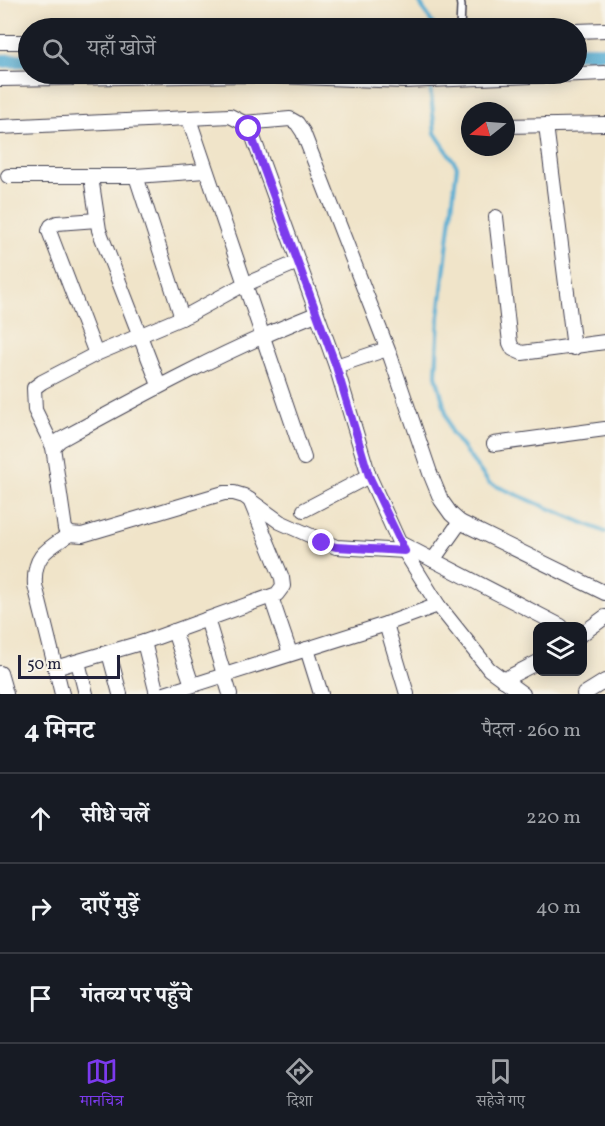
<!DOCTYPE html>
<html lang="hi">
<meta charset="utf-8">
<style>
:root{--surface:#171b24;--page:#20242c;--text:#f1f3f6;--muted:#9ea1a6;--line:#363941;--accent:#7c3aed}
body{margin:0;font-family:Vollkorn,"Noto Serif Devanagari",serif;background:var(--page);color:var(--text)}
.controls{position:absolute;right:18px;bottom:18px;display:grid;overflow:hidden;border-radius:12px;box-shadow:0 3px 15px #0003}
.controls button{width:54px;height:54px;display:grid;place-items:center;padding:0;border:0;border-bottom:2px solid var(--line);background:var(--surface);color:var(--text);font:30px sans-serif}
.compass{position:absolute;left:461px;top:102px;width:54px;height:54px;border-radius:50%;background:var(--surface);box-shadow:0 3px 15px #0003;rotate:253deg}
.scale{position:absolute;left:18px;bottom:15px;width:102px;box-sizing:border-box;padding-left:6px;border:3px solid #22223b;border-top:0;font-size:16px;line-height:21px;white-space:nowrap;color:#22223b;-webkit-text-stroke:4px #f7f3e8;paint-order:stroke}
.stop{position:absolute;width:18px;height:18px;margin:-14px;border:4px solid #7c3aed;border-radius:50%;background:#fff}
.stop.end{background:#7c3aed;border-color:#fff;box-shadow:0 2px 6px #0008}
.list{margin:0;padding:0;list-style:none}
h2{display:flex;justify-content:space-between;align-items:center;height:78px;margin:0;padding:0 24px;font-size:26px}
h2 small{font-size:20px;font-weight:400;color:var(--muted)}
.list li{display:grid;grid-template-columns:39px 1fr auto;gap:18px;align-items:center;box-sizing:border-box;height:90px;padding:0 24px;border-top:2px solid var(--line)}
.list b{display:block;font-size:22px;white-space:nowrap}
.list em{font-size:20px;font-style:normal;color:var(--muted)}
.icon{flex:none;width:33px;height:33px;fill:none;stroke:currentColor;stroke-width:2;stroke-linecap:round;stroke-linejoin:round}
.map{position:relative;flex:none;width:605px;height:694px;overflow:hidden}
.search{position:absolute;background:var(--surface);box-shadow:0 3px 15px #0003;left:18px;right:18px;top:18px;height:66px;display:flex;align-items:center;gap:15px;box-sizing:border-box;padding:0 21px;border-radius:33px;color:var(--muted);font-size:22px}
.sheet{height:348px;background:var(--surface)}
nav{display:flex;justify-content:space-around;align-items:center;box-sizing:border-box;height:84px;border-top:2px solid var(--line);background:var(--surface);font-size:16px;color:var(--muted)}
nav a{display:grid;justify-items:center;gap:3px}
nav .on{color:var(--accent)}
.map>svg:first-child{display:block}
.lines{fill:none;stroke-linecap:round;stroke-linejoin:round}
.stream{stroke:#56add3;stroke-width:4}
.canal{stroke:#56add3;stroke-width:14}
.service-casing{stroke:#413f50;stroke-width:10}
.minor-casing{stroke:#413f50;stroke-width:16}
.service{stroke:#fff;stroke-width:7}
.minor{stroke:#fff;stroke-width:14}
.route{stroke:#7c3aed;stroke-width:8}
</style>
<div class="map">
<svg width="605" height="694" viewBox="0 0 605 694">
<rect width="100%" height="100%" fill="#f7f3e8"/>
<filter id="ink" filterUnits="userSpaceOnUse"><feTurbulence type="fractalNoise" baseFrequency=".0167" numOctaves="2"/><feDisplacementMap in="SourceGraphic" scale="12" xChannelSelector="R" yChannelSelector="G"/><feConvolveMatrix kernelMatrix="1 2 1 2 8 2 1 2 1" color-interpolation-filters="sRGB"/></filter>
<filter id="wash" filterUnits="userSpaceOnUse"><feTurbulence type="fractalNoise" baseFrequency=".008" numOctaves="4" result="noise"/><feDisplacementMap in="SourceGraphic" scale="24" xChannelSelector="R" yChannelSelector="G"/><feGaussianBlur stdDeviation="1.35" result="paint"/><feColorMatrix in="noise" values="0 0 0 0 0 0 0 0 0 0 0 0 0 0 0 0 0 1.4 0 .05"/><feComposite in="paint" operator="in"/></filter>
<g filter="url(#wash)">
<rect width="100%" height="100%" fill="#f0e4c9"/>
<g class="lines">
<!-- stream -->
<g class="stream">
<path d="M418,0L434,26"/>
<path d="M430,84L435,133L457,166L439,316L436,375L451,432L489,483L605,532"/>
</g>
<!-- canal -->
<g class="canal">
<path d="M576,52H605"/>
<path d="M0,61L28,60"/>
</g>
</g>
</g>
<g filter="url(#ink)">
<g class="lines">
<defs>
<path id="service" d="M460,28L461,6L460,0"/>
<g id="minor">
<path d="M576,31L605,30"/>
<path d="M0,42H28"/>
<path d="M0,79L248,75L404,81L605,73"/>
<path d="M189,119L304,458"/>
<path d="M244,123L290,119L297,123L303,132L391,358L430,473L441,500L451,514L460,522L605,593"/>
<path d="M546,125L574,348"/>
<path d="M506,126L605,124"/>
<path d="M0,127L230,116L244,123L253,137L336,366L369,476L399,542L438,605L489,669L523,694"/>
<path d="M8,176H136L205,171"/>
<path d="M136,176L182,318"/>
<path d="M91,177L99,230L159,385"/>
<path d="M496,217L510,343L513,349L522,353L605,342"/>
<path d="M298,262L239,287L188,315L96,354L42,382L34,388L35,410L53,447L65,529L70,534L82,535L224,493H234L244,496L280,522L336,547L405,551"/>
<path d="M96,354L49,231L51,226L57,223L97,220"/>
<path d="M336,366L387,349"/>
<path d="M494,444L605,429"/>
<path d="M53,447L60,440C144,394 227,349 316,314"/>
<path d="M304,510L369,476"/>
<path d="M400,543L561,626"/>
<path d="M433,560L460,522"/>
<path d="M271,597L290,653"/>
<path d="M207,619L230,694"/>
<path d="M386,624L407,694"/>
<path d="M174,631L192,685"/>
<path d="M582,634L605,617"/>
<path d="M144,642L157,694"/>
<path d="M307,649L321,694"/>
<path d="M109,653L120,694"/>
<path d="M78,662L86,694"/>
<path d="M55,668L144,642L277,594L283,586L282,578L250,500"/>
<path d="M0,673L6,694"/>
<path d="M503,680L538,662"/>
<path d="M62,694L35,585C33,554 48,549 70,534"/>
<path d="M165,694L386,624L438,605"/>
<path d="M584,694L605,681"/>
</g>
</defs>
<!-- service casing -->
<use href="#service" class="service-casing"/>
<!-- minor casing -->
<use href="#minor" class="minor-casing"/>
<!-- service -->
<use href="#service" class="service"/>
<!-- minor -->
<use href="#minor" class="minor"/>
</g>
</g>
<g class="lines" filter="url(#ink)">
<!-- route -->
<path class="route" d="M249,129L336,366L369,476L405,551L336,547L322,543"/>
</g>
</svg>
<div class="controls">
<button><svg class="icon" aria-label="layers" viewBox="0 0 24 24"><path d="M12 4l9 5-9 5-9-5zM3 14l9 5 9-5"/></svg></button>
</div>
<svg class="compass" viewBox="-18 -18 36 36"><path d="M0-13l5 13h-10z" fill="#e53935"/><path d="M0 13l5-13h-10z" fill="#9ea1a6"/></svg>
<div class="scale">50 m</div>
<div class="stop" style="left:249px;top:129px"></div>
<div class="stop end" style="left:322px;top:543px"></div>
<div class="search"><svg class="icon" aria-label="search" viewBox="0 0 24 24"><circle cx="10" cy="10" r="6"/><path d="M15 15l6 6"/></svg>यहाँ खोजें</div>
</div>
<section class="sheet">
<h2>4 मिनट<small>पैदल · 260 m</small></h2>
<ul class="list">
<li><svg class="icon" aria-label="ahead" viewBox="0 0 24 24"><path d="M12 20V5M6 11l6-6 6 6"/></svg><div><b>सीधे चलें</b></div><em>220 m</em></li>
<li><svg class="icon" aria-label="right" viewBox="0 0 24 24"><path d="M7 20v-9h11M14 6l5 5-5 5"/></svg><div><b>दाएँ मुड़ें</b></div><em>40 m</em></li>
<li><svg class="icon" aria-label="arrive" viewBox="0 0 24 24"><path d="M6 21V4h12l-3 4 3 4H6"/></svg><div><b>गंतव्य पर पहुँचे</b></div></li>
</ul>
</section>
<nav>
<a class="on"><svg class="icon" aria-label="map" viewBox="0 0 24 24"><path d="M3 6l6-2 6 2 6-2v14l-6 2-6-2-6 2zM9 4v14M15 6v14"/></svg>मानचित्र</a>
<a><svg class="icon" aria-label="directions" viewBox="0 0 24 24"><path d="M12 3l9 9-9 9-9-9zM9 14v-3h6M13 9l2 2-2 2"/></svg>दिशा</a>
<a><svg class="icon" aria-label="saved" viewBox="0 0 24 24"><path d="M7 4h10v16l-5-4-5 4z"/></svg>सहेजे गए</a>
</nav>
